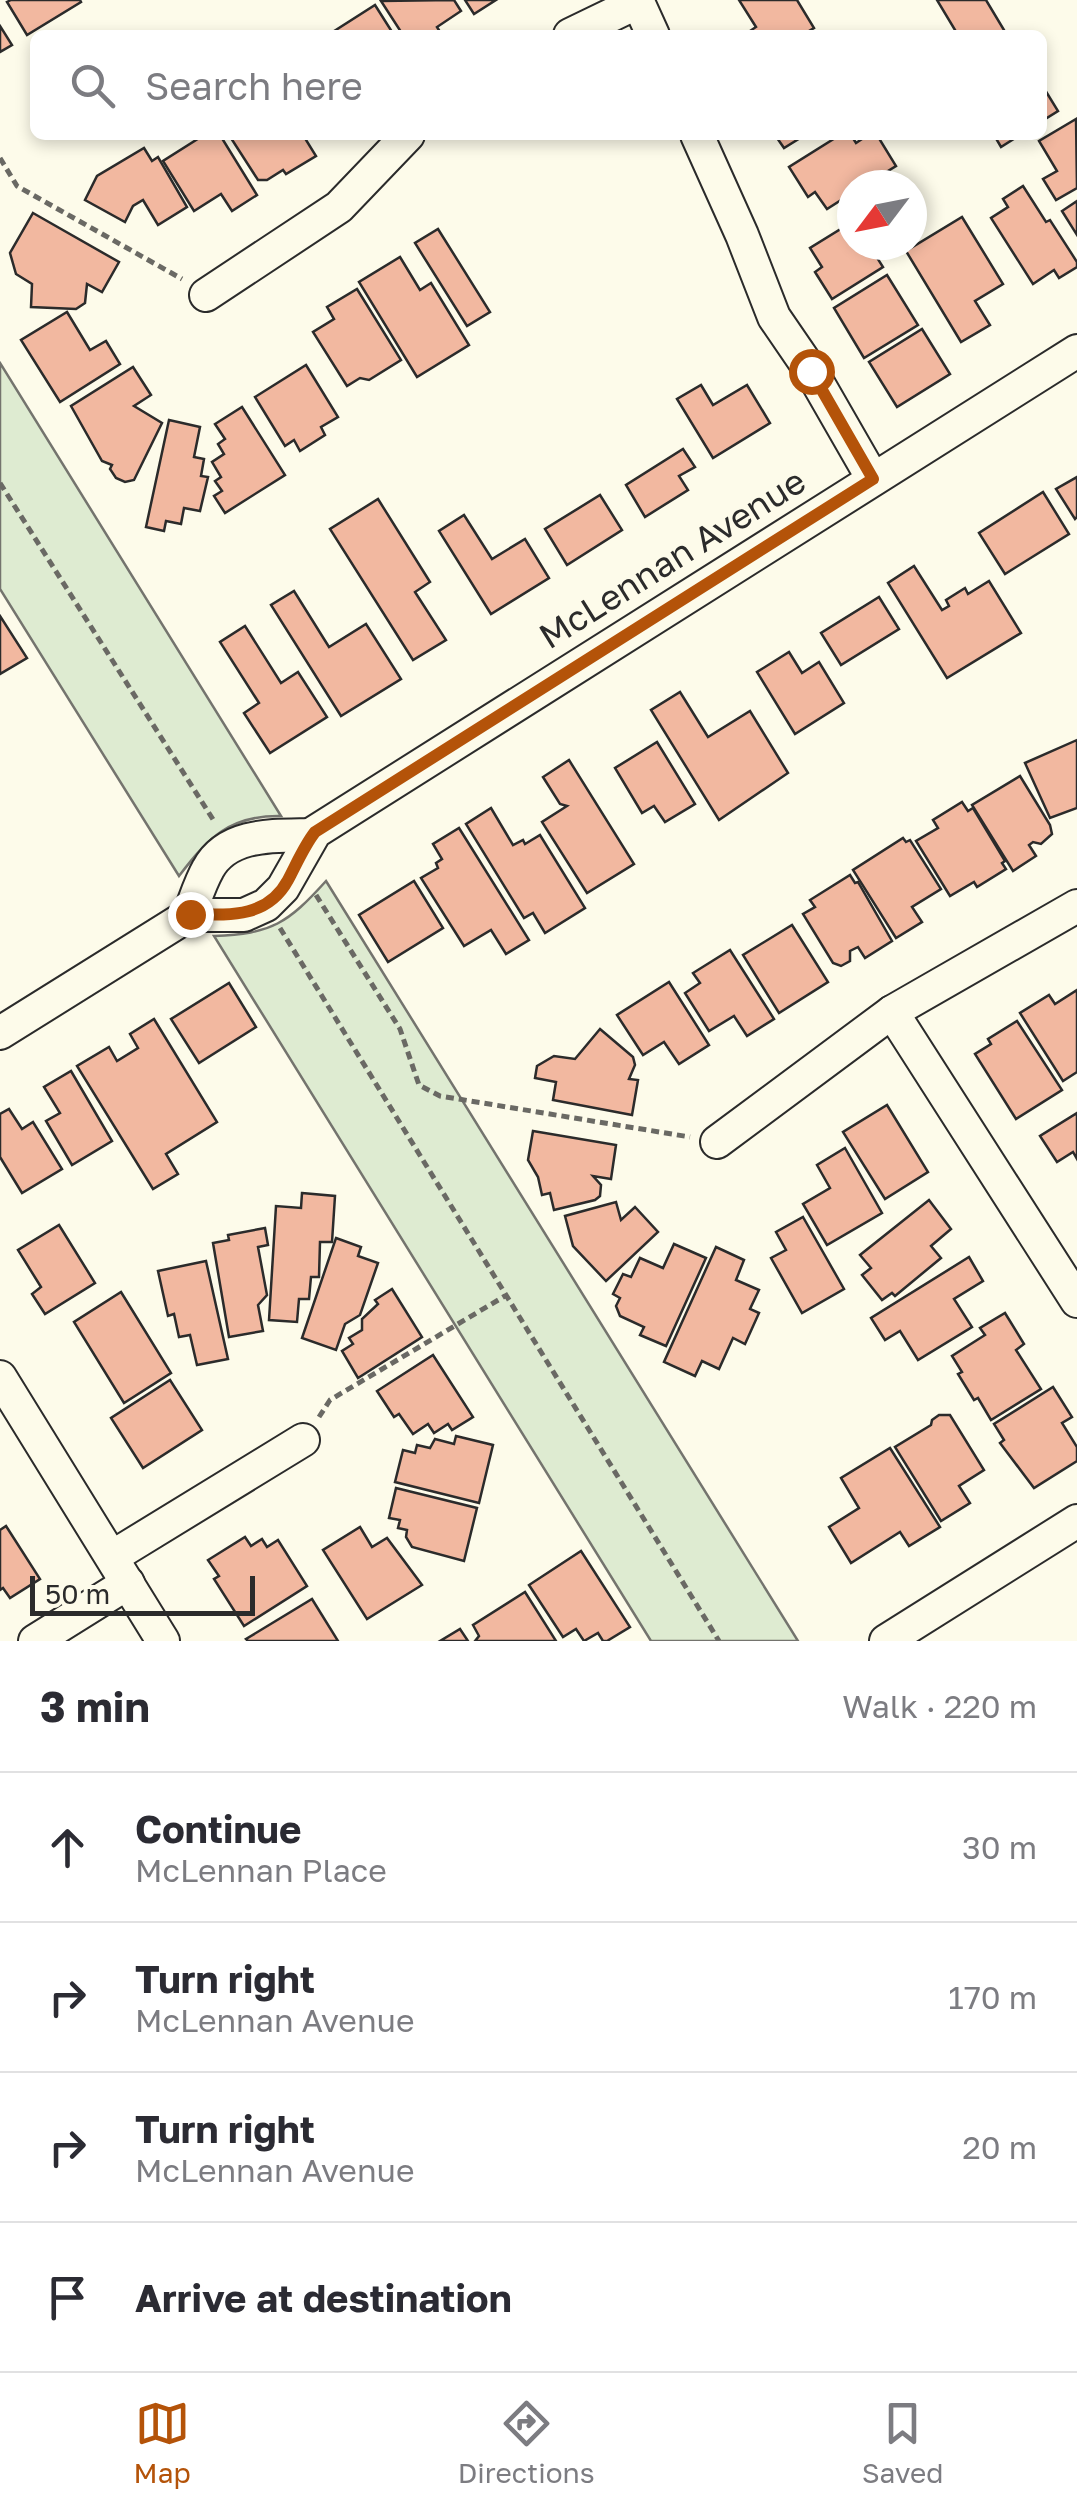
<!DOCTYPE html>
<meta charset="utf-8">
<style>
:root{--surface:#fff;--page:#f7f7f7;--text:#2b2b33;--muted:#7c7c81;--line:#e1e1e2;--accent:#b45309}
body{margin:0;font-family:"Golos Text",sans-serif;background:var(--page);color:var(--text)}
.compass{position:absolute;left:837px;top:170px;width:90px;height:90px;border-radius:50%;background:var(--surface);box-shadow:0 5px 15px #0003;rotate:238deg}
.scale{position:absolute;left:30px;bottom:25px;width:225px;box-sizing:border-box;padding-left:10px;border:5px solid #2b2b2b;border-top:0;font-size:28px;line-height:35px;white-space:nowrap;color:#2b2b2b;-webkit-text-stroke:8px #fdfbea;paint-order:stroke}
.stop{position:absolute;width:30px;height:30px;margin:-22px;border:8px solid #b45309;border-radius:50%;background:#fff}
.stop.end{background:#b45309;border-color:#fff;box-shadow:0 2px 10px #0008}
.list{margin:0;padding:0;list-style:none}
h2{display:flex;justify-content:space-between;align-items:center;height:130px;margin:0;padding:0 40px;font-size:42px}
h2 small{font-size:32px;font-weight:400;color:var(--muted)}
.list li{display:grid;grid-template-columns:65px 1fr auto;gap:30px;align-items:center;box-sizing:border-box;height:150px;padding:0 40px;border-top:2px solid var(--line)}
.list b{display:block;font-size:38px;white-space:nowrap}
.list p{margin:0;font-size:32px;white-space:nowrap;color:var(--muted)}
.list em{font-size:32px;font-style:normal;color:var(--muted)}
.icon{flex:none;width:55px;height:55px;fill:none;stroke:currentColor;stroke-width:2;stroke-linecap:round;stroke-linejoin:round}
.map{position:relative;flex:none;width:1077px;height:1641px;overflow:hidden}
.search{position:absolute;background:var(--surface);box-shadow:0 5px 15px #0003;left:30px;right:30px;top:30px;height:110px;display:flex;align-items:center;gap:25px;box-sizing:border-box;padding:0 35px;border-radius:15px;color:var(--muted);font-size:38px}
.sheet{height:730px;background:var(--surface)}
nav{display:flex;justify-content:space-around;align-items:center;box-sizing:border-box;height:140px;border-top:2px solid var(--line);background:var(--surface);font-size:28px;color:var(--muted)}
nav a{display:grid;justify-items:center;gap:5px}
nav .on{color:var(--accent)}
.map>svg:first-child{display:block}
.green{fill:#deebd1;stroke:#74746e;stroke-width:2.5}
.building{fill:#f2b8a0;stroke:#2b2b2b;stroke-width:2.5}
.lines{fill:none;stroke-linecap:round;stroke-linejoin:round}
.minor-casing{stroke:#2b2b2b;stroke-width:36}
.path{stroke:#6a6964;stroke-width:5;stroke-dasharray:8 5;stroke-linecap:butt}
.minor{stroke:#fdfbea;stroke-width:32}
.route{stroke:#b45309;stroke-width:12}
.labels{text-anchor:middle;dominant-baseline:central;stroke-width:8;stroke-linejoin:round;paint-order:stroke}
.street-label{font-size:35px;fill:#2b2b2b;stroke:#fdfbea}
</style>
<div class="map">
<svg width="1077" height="1641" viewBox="0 0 1077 1641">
<rect width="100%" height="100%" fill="#fdfbea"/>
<!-- green -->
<g class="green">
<path d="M0,363L281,816C230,815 208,838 179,876L0,589Z"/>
<path d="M326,881L798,1641H651L214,936C272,934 288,923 326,881Z"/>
</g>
<!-- building -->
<g class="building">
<path d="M11,0H80L81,2L27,35L7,2Z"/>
<path d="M454,0L461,11L437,27L442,35H403L381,1Z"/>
<path d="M465,0H496L474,14Z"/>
<path d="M739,0H797L814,28L802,35H744L756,27Z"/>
<path d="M937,0H986L1007,35H958Z"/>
<path d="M375,5L394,35H328Z"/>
<path d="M0,26L12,45L0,52Z"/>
<path d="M1042,85L1058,111L1042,121Z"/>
<path d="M1076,119L1077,188L1056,200L1043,179L1057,171L1039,141Z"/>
<path d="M204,135H220L257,195L232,211L221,194L194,211L163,161Z"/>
<path d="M229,135H303L316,156L286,174L283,170L267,180H258Z"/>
<path d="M775,135H805L784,148Z"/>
<path d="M840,135H851L856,143L868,135H877L896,166L865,185H852V193L827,209L815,192L808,197L789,167Z"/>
<path d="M994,135H1020L1001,147Z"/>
<path d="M144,148L152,161L158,157L187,207L158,225L143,200L133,206L125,222L85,200L97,176Z"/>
<path d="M1023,186L1046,222L1050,220L1077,262V267L1059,278L1054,270L1033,284L991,218L1008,207L1003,199Z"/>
<path d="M1077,201V235L1062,211Z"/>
<path d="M33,213L119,262L102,292L87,284L85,303L76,309L31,307L32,284L16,274L10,253Z"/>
<path d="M962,217L1003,284L975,301L990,325L961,342L906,251Z"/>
<path d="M852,222V245H869L883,267L832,299L815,272L822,267L810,248Z"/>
<path d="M438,229L490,312L467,326L415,243Z"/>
<path d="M400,257L420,290L431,283L469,345L417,377L359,282Z"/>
<path d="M887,275L918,325L864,358L834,308Z"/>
<path d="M357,289L401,360L369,380L360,378L347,386L313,332L334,319L327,307Z"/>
<path d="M67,312L90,350L106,341L120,364L60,402L21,340Z"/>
<path d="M922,329L950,374L897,407L869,362Z"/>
<path d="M306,365L338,417L321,427L325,435L300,451L294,440L285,446L255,397Z"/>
<path d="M133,367L151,395L134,406L162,423L134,480L125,482L116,478L110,469L112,465L102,461L71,406Z"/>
<path d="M701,385L713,405L747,385L770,423L713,458L677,399Z"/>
<path d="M242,407L285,475L225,513L214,496L222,491L215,481L221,477L212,462L224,454L218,444L225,439L215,424Z"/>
<path d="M169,420L200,427L194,457L204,459L201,476L208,477L200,511L184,508L181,524L166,521L164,531L146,527Z"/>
<path d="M683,449L695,467L679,476L688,490L645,517L626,485Z"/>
<path d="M1077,477V517L1075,519L1056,489Z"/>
<path d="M1043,492L1069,534L1005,574L979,533Z"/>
<path d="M600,495L622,530L567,565L545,529Z"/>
<path d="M378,499L430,582L415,592L446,640L413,660L330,529Z"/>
<path d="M464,515L492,559L525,539L549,578L491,614L439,531Z"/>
<path d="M914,566L942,610L949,606L946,600L965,588L968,594L989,581L1021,633L947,678L888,583Z"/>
<path d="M294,591L329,647L366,624L401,679L341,716L271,605Z"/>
<path d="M879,597L899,629L841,665L821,633Z"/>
<path d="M0,616L27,658L0,674Z"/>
<path d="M245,626L281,683L298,672L327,717L270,753L244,713L259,703L220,642Z"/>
<path d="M789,652L802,673L819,662L844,703L795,734L757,672Z"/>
<path d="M680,692L708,737L750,711L788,773L719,820L651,710Z"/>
<path d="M1077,740V808L1050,818L1025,763Z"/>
<path d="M657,742L695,804L665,822L654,806L642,813L615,768Z"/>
<path d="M569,760L634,864L587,893L542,822L567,806L560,804L543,777Z"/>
<path d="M1020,776L1050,825L1052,834L1041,844L1033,842L1029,845L1036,856L1013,871L972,805Z"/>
<path d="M962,802L968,811L973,808L1005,861L1002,863L1006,869L977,887L974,882L950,896L916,841L938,828L933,820Z"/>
<path d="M491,808L513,845L523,840L525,844L540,835L585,908L545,933L533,913L524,918L466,824Z"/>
<path d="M459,828L529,940L506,954L491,930L464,946L421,878L438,868L436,863L442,859L433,844Z"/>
<path d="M903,838L906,842L910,840L941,889L912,907L922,922L896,938L853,870Z"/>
<path d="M850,875L855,883L858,882L892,941L865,958L858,947L850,951V961L841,966L833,963L803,914L815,907L810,900Z"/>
<path d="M414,881L443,928L388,962L359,915Z"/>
<path d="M792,925L828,982L779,1013L743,955Z"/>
<path d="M730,950L774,1019L747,1036L734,1016L709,1031L685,993L700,983L693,973Z"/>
<path d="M669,982L709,1045L679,1064L664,1042L643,1055L617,1015Z"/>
<path d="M229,983L256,1027L199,1063L171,1019Z"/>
<path d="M1077,990V1072L1063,1081L1020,1013L1049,995L1055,1004Z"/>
<path d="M154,1019L217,1122L166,1154L178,1174L153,1189L77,1066L109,1047L117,1061L138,1048L130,1034Z"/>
<path d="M1017,1021L1062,1090L1016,1119L975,1054L991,1044L988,1039Z"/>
<path d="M600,1029L633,1057L635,1065L629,1079L638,1080L632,1115L553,1100L556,1082L535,1078L537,1066L554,1056L575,1059Z"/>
<path d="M71,1071L112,1141L72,1165L46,1121L60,1113L44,1087Z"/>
<path d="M887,1105L928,1172L885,1199L843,1132Z"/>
<path d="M9,1109L22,1129L33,1122L62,1169L22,1193L0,1157V1114Z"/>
<path d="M1077,1113V1159L1073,1152L1057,1162L1040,1136Z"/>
<path d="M533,1131L616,1145L611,1179L593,1176L601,1185L600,1196L595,1200L554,1210L550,1193L542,1195L538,1177L528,1160Z"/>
<path d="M845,1148L882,1213L827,1245L803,1204L830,1188L817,1165Z"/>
<path d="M302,1193L335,1196L332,1242H320L319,1277H311L309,1299H299L297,1322L269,1320L276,1206L301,1208Z"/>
<path d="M929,1200L951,1229L931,1246L941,1258L895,1296L892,1293L882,1300L862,1275L871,1268L860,1255Z"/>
<path d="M616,1202L621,1220L635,1207L658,1232L606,1281L573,1246L565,1216Z"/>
<path d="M803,1217L844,1289L802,1313L771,1258L786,1250L776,1232Z"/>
<path d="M59,1225L95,1283L45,1314L32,1294L41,1287L18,1250Z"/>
<path d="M265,1228L268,1245L258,1247L267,1295L258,1305L263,1331L229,1337L213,1243L229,1240L228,1235Z"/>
<path d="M336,1238L361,1247L358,1256L378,1263L360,1315L345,1324L336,1350L302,1338Z"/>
<path d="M674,1244L706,1258L666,1346L640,1335L644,1327L620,1316L616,1306L620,1298L613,1294L623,1274L631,1277L640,1258L663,1268Z"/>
<path d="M716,1247L744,1260L736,1280L759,1290L750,1309L759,1313L745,1344L733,1338L719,1369L702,1361L695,1376L664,1362Z"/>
<path d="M969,1257L983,1281L954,1299L972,1327L918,1360L900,1331L885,1340L871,1318Z"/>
<path d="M206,1261L228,1359L197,1365L190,1335L179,1337L174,1314L168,1316L158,1271Z"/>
<path d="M392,1289L422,1337L358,1378L342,1351L353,1344L349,1338L362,1330V1319L378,1304L375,1300Z"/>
<path d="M121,1292L171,1373L124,1403L74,1322Z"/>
<path d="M1005,1313L1024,1344L1016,1350L1041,1389L991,1420L978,1398L974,1400L958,1374L962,1372L952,1356L985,1335L980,1328Z"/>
<path d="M433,1355L473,1417L452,1430L448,1424L434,1433L428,1424L413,1434L399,1414L394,1417L377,1391Z"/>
<path d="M170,1380L202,1430L143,1468L111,1418Z"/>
<path d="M1053,1387L1072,1417L1062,1423L1077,1447V1461L1034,1488L1000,1443L1004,1440L994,1424Z"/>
<path d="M939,1415H950L984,1470L959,1486L970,1503L941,1521L895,1447L931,1425L932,1420Z"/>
<path d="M456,1436L493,1445L479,1503L395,1482L403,1450L415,1453L417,1445L430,1448L435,1439L454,1444Z"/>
<path d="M890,1448L940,1527L909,1546L900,1532L851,1563L829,1527L859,1508L841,1478Z"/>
<path d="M396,1488L477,1508L464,1561L412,1547L406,1537L407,1530L398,1528L400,1520L389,1518Z"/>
<path d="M6,1526L40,1579L10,1598L3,1588L0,1590V1530Z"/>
<path d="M360,1527L372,1547L387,1538L422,1585L367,1619L323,1550Z"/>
<path d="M245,1537L251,1546L262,1539L267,1547L278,1540L307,1586L244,1626L214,1579L219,1576L208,1560Z"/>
<path d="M581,1551L630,1627L607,1641H603L598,1633L584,1641L576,1629L563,1637L529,1585Z"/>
<path d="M525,1592L556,1641H475L479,1636L473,1625Z"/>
<path d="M312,1599L338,1641H248L246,1639Z"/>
<path d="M460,1629L468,1641H440Z"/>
</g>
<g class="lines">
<defs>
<g id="minor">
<path d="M570,35L638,2L653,35"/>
<path d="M697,135L742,235L774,317L811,371L873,479"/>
<path d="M206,295L339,207L408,135"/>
<path d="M189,915C195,900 200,883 208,869C228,832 276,836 312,835"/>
<path d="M892,1012L1077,1301"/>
<path d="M0,1033L189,915H244L266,905L283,888L315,832L1077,351"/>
<path d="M717,1142L892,1012L1077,906"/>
<path d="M0,1377L163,1641"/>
<path d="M112,1557L303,1440"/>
<path d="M35,1641L128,1583"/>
<path d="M886,1641L1077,1521"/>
</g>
</defs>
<!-- minor casing -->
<use href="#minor" class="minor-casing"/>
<!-- path -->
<g class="path">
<path d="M0,158L17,186L182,279"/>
<path d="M0,483L214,821"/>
<path d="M316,895L400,1029L419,1085L440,1096L690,1137"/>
<path d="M280,928L719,1641"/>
<path d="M319,1417L330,1400L505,1296"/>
</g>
<!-- minor -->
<use href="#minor" class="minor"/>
</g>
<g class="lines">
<!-- route -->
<path class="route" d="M190,914C227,915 267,919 288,880C296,865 304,846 315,832L873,479L811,371"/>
</g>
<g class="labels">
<!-- street labels -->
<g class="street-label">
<text transform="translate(672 558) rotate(-32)">McLennan Avenue</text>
</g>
</g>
</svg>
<svg class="compass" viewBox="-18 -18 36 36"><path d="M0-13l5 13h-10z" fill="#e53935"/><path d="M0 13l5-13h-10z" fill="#7c7c81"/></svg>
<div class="scale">50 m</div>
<div class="stop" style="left:811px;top:371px"></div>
<div class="stop end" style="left:190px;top:914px"></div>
<div class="search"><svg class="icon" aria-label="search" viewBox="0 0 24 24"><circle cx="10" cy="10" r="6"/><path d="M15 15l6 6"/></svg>Search here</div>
</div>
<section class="sheet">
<h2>3 min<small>Walk · 220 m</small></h2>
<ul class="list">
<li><svg class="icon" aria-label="ahead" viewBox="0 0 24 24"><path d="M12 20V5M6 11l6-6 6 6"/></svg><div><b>Continue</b><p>McLennan Place</p></div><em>30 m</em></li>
<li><svg class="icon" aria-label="right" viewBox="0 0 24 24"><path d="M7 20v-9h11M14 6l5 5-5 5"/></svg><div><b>Turn right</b><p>McLennan Avenue</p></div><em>170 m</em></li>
<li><svg class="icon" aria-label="right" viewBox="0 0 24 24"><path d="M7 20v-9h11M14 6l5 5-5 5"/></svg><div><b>Turn right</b><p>McLennan Avenue</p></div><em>20 m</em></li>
<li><svg class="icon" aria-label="arrive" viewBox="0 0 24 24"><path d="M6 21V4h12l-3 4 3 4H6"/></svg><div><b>Arrive at destination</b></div></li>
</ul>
</section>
<nav>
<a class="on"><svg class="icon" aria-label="map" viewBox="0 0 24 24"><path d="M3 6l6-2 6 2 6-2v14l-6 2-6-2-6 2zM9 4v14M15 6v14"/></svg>Map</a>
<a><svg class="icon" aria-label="directions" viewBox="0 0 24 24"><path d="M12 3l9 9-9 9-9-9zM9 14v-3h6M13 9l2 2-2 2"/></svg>Directions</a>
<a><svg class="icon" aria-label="saved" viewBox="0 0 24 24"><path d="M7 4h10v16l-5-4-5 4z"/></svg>Saved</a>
</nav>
